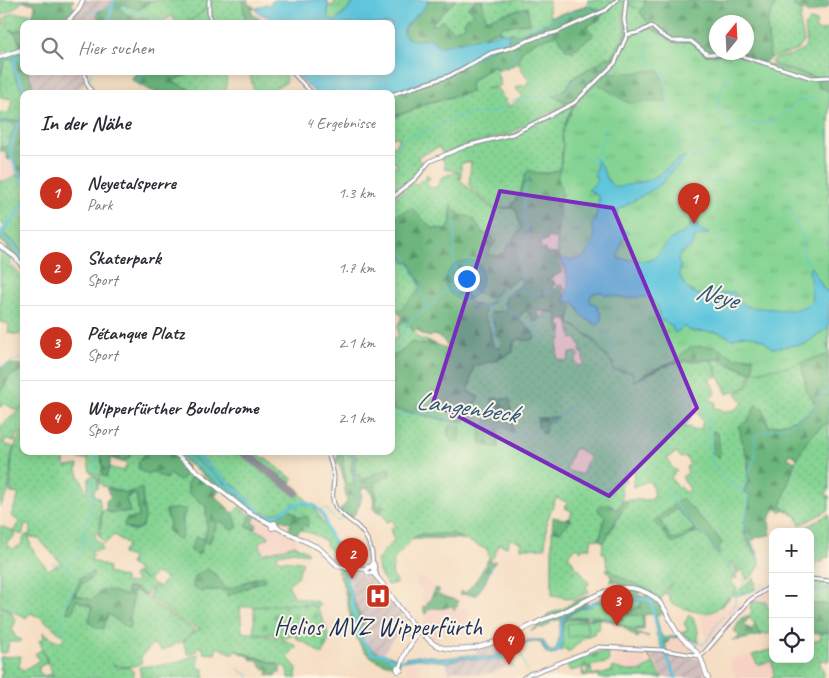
<!DOCTYPE html>
<html lang="de">
<meta charset="utf-8">
<style>
:root{--surface:#fff;--page:#f2f2f3;--text:#2b2b33;--muted:#7c7c81;--line:#e1e1e2;--accent:#c8321e}
body{margin:0;font-family:Caveat,sans-serif;background:var(--page);color:var(--text)}
.controls{position:absolute;right:15px;bottom:15px;display:grid;overflow:hidden;border-radius:10px;box-shadow:0 2px 12px #0003}
.controls button{width:45px;height:45px;display:grid;place-items:center;padding:0;border:0;border-bottom:1px solid var(--line);background:var(--surface);color:var(--text);font:25px sans-serif}
.compass{position:absolute;left:709px;top:15px;width:45px;height:45px;border-radius:50%;background:var(--surface);box-shadow:0 2px 12px #0003;rotate:18deg}
.you{position:absolute;left:466px;top:278px;width:18px;height:18px;margin:-12px;border:4px solid #fff;border-radius:50%;background:#1a73e8;box-shadow:0 0 0 8px #1a73e833}
.badge{display:grid;place-items:center;width:32px;height:32px;border-radius:50%;background:var(--accent);color:#fff;font-size:16px;font-weight:700}
.pin{position:absolute;translate:-50% -41px;filter:drop-shadow(0 1px 2px #0008)}
.pin::after{content:'';position:absolute;top:26px;width:18px;height:15px;background:inherit;clip-path:polygon(0 0,100% 0,50% 100%)}
.list{margin:0;padding:0;list-style:none}
h2{display:flex;justify-content:space-between;align-items:center;height:65px;margin:0;padding:0 20px;font-size:21px}
h2 small{font-size:16px;font-weight:400;color:var(--muted)}
.list li{display:grid;grid-template-columns:32px 1fr auto;gap:15px;align-items:center;box-sizing:border-box;height:75px;padding:0 20px;border-top:1px solid var(--line)}
.list b{display:block;font-size:19px;white-space:nowrap}
.list p{margin:0;font-size:16px;white-space:nowrap;color:var(--muted)}
.list em{font-size:16px;font-style:normal;color:var(--muted)}
.icon{flex:none;width:28px;height:28px;fill:none;stroke:currentColor;stroke-width:2;stroke-linecap:round;stroke-linejoin:round}
.map{position:relative;flex:none;width:829px;height:678px;overflow:hidden}
.search{position:absolute;background:var(--surface);box-shadow:0 2px 12px #0003;left:20px;top:20px;width:375px;height:55px;display:flex;align-items:center;gap:12px;box-sizing:border-box;padding:0 18px;border-radius:10px;color:var(--muted);font-size:19px}
.panel{position:absolute;background:var(--surface);box-shadow:0 2px 12px #0003;left:20px;top:90px;width:375px;height:365px;border-radius:10px}
.map>svg:first-child{display:block}
.built{fill:#f6d2c3}
.industrial{fill:url(#industrial-furrows)}
.grass{fill:url(#grass-dots);stroke:#508278;fill-rule:evenodd}
.forest{fill:url(#forest-firs);stroke:#44726e;fill-rule:evenodd}
.cemetery{fill:url(#cemetery-stones);stroke:#508278}
.park{fill:url(#park-tufts);stroke:#508278}
.garden{fill:#85d493;stroke:#508278}
.water{fill:#5fc6dc;stroke:#3d7a9d}
.lines{fill:none;stroke-linecap:round;stroke-linejoin:round}
.stream{stroke:#5fc6dc;stroke-width:1}
.canal{stroke:#5fc6dc;stroke-width:2.5}
.river{stroke:#5fc6dc;stroke-width:3}
.runway{stroke:#888690;stroke-width:9}
.secondary-casing{stroke:#888690;stroke-width:5}
.primary-casing{stroke:#888690;stroke-width:5.5}
.secondary{stroke:#fff;stroke-width:3}
.primary{stroke:#fff;stroke-width:4}
.marked{fill:#7b2cbf;fill-opacity:0.2;stroke:#7b2cbf;stroke-width:4;stroke-linejoin:round}
.labels{text-anchor:middle;dominant-baseline:central;stroke-width:4;stroke-linejoin:round;paint-order:stroke}
.poi-label{font-size:25px;fill:#1b2f5e;stroke:#fcf5e5}
.water-label{font-size:26px;font-style:italic;fill:#2c557e;stroke:#fcf5e5}
</style>
<div class="map">
<svg width="829" height="678" viewBox="0 0 829 678">
<defs>
<pattern id="industrial-furrows" width="10" height="10" patternUnits="userSpaceOnUse" patternTransform="scale(1.25)"><rect width="10" height="10" fill="#d1bfbd"/><path d="M-1 1l2-2M0 10L10 0M9 11l2-2" fill="none" stroke="#b3a4a5"/></pattern>
<pattern id="grass-dots" width="8" height="8" patternUnits="userSpaceOnUse" patternTransform="scale(1.25)"><rect width="8" height="8" fill="#85d493"/><path d="M2 2h.1M6 6h.1" fill="none" stroke="#72b681" stroke-width="1.8" stroke-linecap="round"/></pattern>
<pattern id="forest-firs" width="22" height="20" patternUnits="userSpaceOnUse" patternTransform="scale(1.25)"><rect width="22" height="20" fill="#6cb67d"/><path d="M5 1l3.5 6h-7zM16 11l3.5 6h-7z" fill="#58946a"/></pattern>
<pattern id="cemetery-stones" width="16" height="16" patternUnits="userSpaceOnUse" patternTransform="scale(1.25)"><rect width="16" height="16" fill="#85d493"/><path d="M2 7V4a2 2 0 0 1 4 0v3zM10 15v-3a2 2 0 0 1 4 0v3z" fill="#72b681"/></pattern>
<pattern id="park-tufts" width="24" height="20" patternUnits="userSpaceOnUse" patternTransform="scale(1.25)"><rect width="24" height="20" fill="#85d493"/><path d="M3 7l-1-3M5 7V3M7 7l1-3M15 17l-1-3M17 17v-4M19 17l1-3" fill="none" stroke="#72b681"/></pattern>
</defs>
<rect width="100%" height="100%" fill="#fcf5e5"/>
<filter id="ink" filterUnits="userSpaceOnUse"><feTurbulence type="fractalNoise" baseFrequency=".02" numOctaves="2"/><feDisplacementMap in="SourceGraphic" scale="10" xChannelSelector="R" yChannelSelector="G"/><feConvolveMatrix kernelMatrix="1 2 1 2 8 2 1 2 1" color-interpolation-filters="sRGB"/></filter>
<filter id="wash" filterUnits="userSpaceOnUse"><feTurbulence type="fractalNoise" baseFrequency=".0096" numOctaves="4" result="noise"/><feDisplacementMap in="SourceGraphic" scale="20" xChannelSelector="R" yChannelSelector="G"/><feGaussianBlur stdDeviation="1.12" result="paint"/><feColorMatrix in="noise" values="0 0 0 0 0 0 0 0 0 0 0 0 0 0 0 0 0 1.4 0 .05"/><feComposite in="paint" operator="in"/></filter>
<g filter="url(#wash)">
<rect width="100%" height="100%" fill="#f5dec3"/>
<!-- built -->
<g class="built">
<path d="M5,150L13,159L19,173L10,177L7,181H0V151Z"/>
<path d="M255,518L269,525L270,522L278,520L291,523L294,536L297,540L295,545L263,554L259,542L269,538L268,535L255,529L257,525L253,523Z"/>
<path d="M417,578H422L436,588L432,598L425,595L430,599L426,608L423,606L420,595L423,593L416,583Z"/>
<path d="M773,589V597L769,598V601L751,602L750,607L740,617L738,614L750,601L767,590L768,591Z"/>
<path d="M737,599L743,606L709,644L706,640L707,637L702,630V620L700,619V615L715,613L734,604Z"/>
<path d="M450,605L453,606L455,610L464,608L470,610L468,623L459,624L455,628H447L446,630L440,629L437,644L430,639L423,630L425,615L428,609L433,607L444,608Z"/>
<path d="M516,637H530L534,638L504,649L502,642Z"/>
<path d="M675,637H680L692,650L693,653L669,649L667,644L670,638Z"/>
<path d="M615,650L642,651L648,669L646,671L632,672L616,669L614,666Z"/>
<path d="M752,655L758,665L772,661L774,675L771,678H736L729,659Z"/>
<path d="M415,662H422V664L418,666L422,672L419,676L421,678H415L407,671L405,665Z"/>
</g>
<!-- industrial -->
<g class="industrial">
<path d="M83,0H113L111,6L98,12V24H74L73,15Z"/>
<path d="M28,71H83L85,82L81,87L67,94H36Z"/>
<path d="M357,571L362,576L371,574L376,578L412,631L413,634L409,637L401,631L391,641L383,654L374,651L361,634L360,627L364,623L356,607L348,573Z"/>
<path d="M502,642L504,652L491,657L477,655L476,650Z"/>
<path d="M649,651L669,653L699,659L706,678H663Z"/>
<path d="M462,658L490,661L506,658L508,663L504,668L493,673L482,675L454,670L448,674L447,662Z"/>
</g>
<!-- grass -->
<g class="grass">
<path d="M0,0H24L15,8L1,16L7,25L9,24L5,18L12,13L34,14L32,24H24V28L14,32L10,29L16,34L22,50L0,52Z"/>
<path d="M150,0H209C206,12 189,24 177,24L172,16L159,24H152L151,22L126,14L121,10V3L139,10L147,5Z"/>
<path d="M210,0H242L246,24H215L210,17Z"/>
<path d="M456,0H477L468,7L474,13L464,21L466,25L454,31L431,24Z"/>
<path d="M479,0H549V15L552,16L550,22L521,34H510V33L483,37L494,31H501L500,28L502,26L530,23L527,7L486,19L482,1Z"/>
<path d="M588,0H616L602,12L587,5Z"/>
<path d="M618,0H625L623,20L626,32L611,58L606,57L594,66L574,77L566,88L554,96L569,103L510,133L466,145L443,154L439,147L417,157L425,166L410,182L391,198V169L397,164L395,161H391V142L394,147L400,137H391V118L414,110L425,104L471,92L470,82L493,66L495,67L501,85L485,89L497,88L510,107L523,96L515,88L522,85L523,87H525L529,80C526,75 520,69 519,63C513,46 546,38 557,35L567,50L572,51L594,35L585,27L599,20L603,13Z"/>
<path d="M627,0H645V4L640,12L648,23L647,27L639,32L627,31L625,20L627,4L637,9L627,2Z"/>
<path d="M776,0H798L793,6L802,12L800,21L804,42L798,50L770,58L767,24L774,7Z"/>
<path d="M207,8L209,18L213,24H186Z"/>
<path d="M811,20L817,22L815,29L821,31L829,28V76L814,77L773,64L771,61L774,59C799,52 812,55 804,26Z"/>
<path d="M14,58L13,67L15,77L24,94V115L19,121H0V112L9,113L12,99L0,97V77L5,60Z"/>
<path d="M196,71H227L226,94L204,92V94H179L190,90L171,81Z"/>
<path d="M249,71H284L287,82L266,92V94L254,92Z"/>
<path d="M574,105L567,118L562,135L563,146L560,169L551,173H526L520,193L511,207L496,209L492,207L469,185L471,162L461,163V179L457,171L444,169L445,164L441,157L456,150L514,134Z"/>
<path d="M0,123H10L15,127L7,147H0Z"/>
<path d="M455,172L459,174L460,180L493,209L514,208L516,210L521,229L509,244L504,253L496,256L486,255L495,242L490,235L483,234L474,219L461,216L451,205V220L448,230L433,228L391,238V201L412,183L417,184L427,174L430,178L426,183L431,188L437,187L441,178L449,174L450,175Z"/>
<path d="M17,174L24,187V255L17,245L4,234L5,227L0,221V181H7Z"/>
<path d="M391,242L405,262H410L421,288L407,304L395,313L391,309Z"/>
<path d="M0,248L13,259L9,264L24,278V328L19,335L8,333L9,324L0,322Z"/>
<path d="M518,277L522,279V283L519,288L508,293L507,310L491,313L496,335L501,336L500,348L497,349C490,344 493,338 490,331C486,321 483,318 483,307L494,302V301L481,307L479,305H473L466,294L453,288L463,282L469,285L483,297L495,295Z"/>
<path d="M526,310L535,322L544,316V312H556L559,332H562L561,340H558L557,354L558,360L568,361L569,354L576,352L579,354L575,361L577,365L584,366L583,356L580,350L581,346L575,338L572,339L569,324L575,325L633,372L635,381C658,364 684,361 711,360L718,376L709,379L716,393L709,399L716,402L714,408L720,409L722,413L736,409L743,402L736,393L747,387L754,372L802,362L807,392L816,404C807,419 785,423 769,427L763,408L742,442C748,461 751,471 744,491L751,496C749,507 744,519 744,531C743,552 777,558 747,580L741,569L737,574L733,563H729L737,579L732,577V584L737,588L734,594C742,590 746,584 754,578L756,584L754,585L755,589L735,596L733,594L720,608L729,597C724,601 721,605 717,609C707,618 684,609 674,604H672L670,601V596L666,594L671,584L667,588L661,600L645,588L634,584L614,573L607,565L605,553H602L603,542L619,517L622,509L626,506L628,500H650L654,497L652,484L648,481L633,487L634,469L624,473L626,481L622,483C620,489 623,494 622,500C622,509 612,513 605,517L599,540L592,538L590,548H582L581,551L577,547L568,555L576,567L572,574L578,568L589,583L586,587L589,592L572,599L552,595V530L560,532L572,520L570,518L572,511L565,508L567,502L556,498L547,521L545,548H521V542L510,539L507,547L499,544L493,558H489L488,550L452,534L418,535L413,538L394,559L392,574L397,583L387,585L379,572L377,560L382,557L381,554L394,541L390,529L395,526L393,520L387,522L381,512L385,506L377,510L374,483L390,475L363,481C354,473 353,468 356,457L350,451H391V411L396,410L463,424L479,397L468,392L474,366L498,360L514,347V341L521,339L528,341L532,331L519,320L520,315ZM697,402L702,408L698,415L703,421L701,429L691,430L690,427L684,428L693,415L697,413L693,404ZM576,448L589,456L582,475L566,470L573,451ZM677,452L681,458L686,457L690,465L686,467L688,473L682,477L690,489L686,493L680,486L677,487L671,477L677,471L672,468L667,458Z"/>
<path d="M399,323L409,325L418,338L431,342L424,345L412,342L398,354L391,356V339L398,337V326L397,327Z"/>
<path d="M718,359L734,367L752,373L745,388L727,394L712,360Z"/>
<path d="M22,368L24,371V405L17,411L4,403L0,408V391L4,387L10,376L22,370Z"/>
<path d="M24,406V431L18,435H16L15,442L5,439L4,444L14,447L11,457L9,491L0,507V443L2,438L0,427Z"/>
<path d="M829,422V489L825,495L829,496V510L800,525L797,519L799,518L781,506C791,472 797,442 829,422Z"/>
<path d="M24,432V451H100L103,467L101,471L103,473H107L108,467L124,471L127,463L123,460L129,458L132,451H148L138,462L148,474L152,471L165,479L169,474L180,482L186,473L191,477L186,485L189,487L187,492L206,506L207,529L204,539L210,542L219,520L238,527L233,513L239,507L251,516L246,526L268,535L269,538L259,542L263,554L295,545L307,551V554L294,551L278,554L277,560L303,562L297,577L288,585L295,597L318,602L320,605L317,607C304,602 290,605 277,606C265,607 252,606 240,607L242,632C261,635 281,635 297,647L287,657L297,668L296,678H289L286,667L278,666V664L235,650L233,654L217,647L215,654L204,653L202,647H198L196,649L197,651L188,654L183,642L197,630L201,629L184,623L148,596L155,584L160,587L166,578L156,573L149,580L153,584L146,595L138,589L127,587L126,597L110,590L100,591L92,601L76,594L79,587L92,572L86,576L81,577C78,587 73,595 68,604L73,607L76,600L92,607L89,623L108,614L129,629C131,623 130,618 131,612C132,604 133,598 133,589L137,591L183,624L195,630L183,641L161,651L157,646L152,645L141,657V663C132,668 121,667 112,664L118,668L129,667L133,671L134,678H54L39,640L44,639L43,632L55,640L62,641L64,637L39,616H36L31,613L26,618L0,605V526L14,531L19,521L11,516L19,494L11,493C11,474 9,446 24,432ZM79,454V459H88L90,472L97,476L100,474L99,483L103,487L105,486L126,493L141,488L142,527L134,531L124,527L139,517L136,493L126,498L130,512L109,513L106,510H102L100,537L105,544L114,535L128,544L122,554L132,557L130,564L139,571L136,572L147,580L135,573L133,578L137,580L135,583H125V578L108,573V567L91,560L94,555L90,552L91,550L96,551L103,549L100,542L95,539L96,532H98L99,536L101,511L99,497L94,496V489L98,488V478L92,475C86,480 90,486 86,493C84,485 81,479 77,471L78,465L66,467L64,463L65,455ZM186,509C181,518 185,530 180,540L167,530L170,524ZM25,524L31,525L29,535H25C22,543 21,547 12,549L6,543L14,537V532L22,535ZM29,536L40,540L61,563L48,570L31,547ZM199,573L226,589L233,588L256,577L250,586L228,595L225,590H203L193,588L194,578Z"/>
<path d="M193,451H255L293,479L291,483L308,502L293,504L274,514H268L258,510L237,488Z"/>
<path d="M344,451L353,458L351,468L355,484L354,485L346,483L343,461Z"/>
<path d="M300,504L312,505L315,509L339,550L344,567L337,564V562L332,558V553L326,544L327,542L315,535L301,530L304,525L307,526L289,508Z"/>
<path d="M829,514V557L823,558V562L813,563L816,569L810,570V532H798Z"/>
<path d="M816,581H829V588H821L818,591L829,589V604H810V592L817,590H810Z"/>
<path d="M751,602H766L768,609L773,612V633L761,635L756,625L748,616L752,612L750,607Z"/>
<path d="M0,606L8,610L7,612H11L16,621L12,629L15,637L22,640L20,642H9L7,652L0,653Z"/>
<path d="M689,615L692,616L698,631V643L681,633L688,630L684,624Z"/>
<path d="M829,632V661L819,660L824,673L823,678H771L774,675L772,661L758,665L752,655L773,649V659H810V637L813,642L821,639L820,634Z"/>
<path d="M42,649L47,663L39,667V671L43,676L51,674L53,678H0L3,669L0,670V657L21,656L19,667L24,670L40,660L35,654Z"/>
<path d="M645,651H648V654L662,678H599L598,675L583,676L582,670H583L584,674H587V669L591,668L592,675L603,674L612,671V667L627,671H642L653,663Z"/>
<path d="M198,654V668L203,669L205,678H141L139,667C152,665 168,666 180,661C186,659 191,656 198,654Z"/>
</g>
<!-- forest -->
<g class="forest">
<path d="M24,0H74L72,4L76,12L73,15L74,24H32L35,4L24,2Z"/>
<path d="M113,0H150L147,5L139,10L121,3V10L126,14L140,19L142,16L151,22L152,24H98V12L111,6Z"/>
<path d="M242,0H249L246,2L255,8L251,10L253,15L266,22L265,24H246Z"/>
<path d="M429,0H456L431,24L436,26L442,20L454,31L465,25L464,21L474,13L468,7L477,0L482,1L486,19L527,7L530,23L502,26L500,28L501,32L494,31L483,37L441,47L436,45L431,39C421,40 406,43 403,32C409,19 423,13 429,0Z"/>
<path d="M645,0H776L774,7L767,24L770,58L765,62L738,54H707L690,41L673,40L659,32L652,25L647,27H651L673,41L690,42L707,55H737L814,79L829,78V291H826L825,290L811,267L809,268L812,301L809,304L793,311L757,310L741,303L733,292C713,299 691,299 681,278C678,273 682,271 681,266C681,264 679,262 677,260L679,255L690,247L696,236L709,234L698,228L694,213L690,227L685,232L671,239L655,258L648,261L620,259L618,256L623,238L629,233C621,227 615,222 618,210L660,185L674,169L686,159L684,156C675,161 667,169 658,175C650,181 639,182 628,185C623,186 618,189 613,186C604,180 604,167 597,160L596,161L597,169L594,176L597,179L594,185L588,190C603,198 599,208 595,222L591,225C592,228 594,230 595,233C597,240 588,253 582,258H559L563,272L547,280L554,281L555,284L552,288L553,289L557,288V284L558,286L562,284L564,288V301L575,303C583,319 582,316 597,325L602,322L601,315L596,304L591,303L590,297L593,293L602,292L605,295C613,294 621,299 629,298C634,298 640,296 646,297C657,298 660,310 659,319L672,326L675,333L679,332L683,327L687,328L690,331L718,332L733,339C742,334 754,335 764,341C768,344 769,347 773,348L805,344L829,327V422C813,431 806,441 798,458L789,454L788,458L795,462L781,506L799,518L783,509L781,512L775,508L769,520L771,535L758,537L751,541L758,553L757,554C738,532 745,522 751,496L744,491L747,484L749,462L742,442L739,426L748,421L756,404L763,408L769,427C785,423 807,419 816,404L807,392L801,362L752,372L734,366L718,359L682,361L671,363L635,381L633,372L615,370C613,358 581,326 569,324L567,319L559,320L560,326L563,327L562,332H559L556,312L538,311L540,318L535,322L526,310L520,315L519,320L532,331L535,338L528,341L521,339L514,341L513,352L498,360L474,366L468,392L479,397L463,424L432,416L396,410L391,411V356L398,354L412,342L424,345L431,342L448,349C445,340 441,337 433,335L430,337L423,335L417,330H412V327L399,323L402,317L398,312L421,288L410,262H405L391,242V238H394L396,215L412,208L432,228L448,230L451,220V204L461,216C473,213 477,225 483,234H490L495,242L487,255L496,256L504,253L509,244L521,229L516,209L511,207L520,193L526,173L529,170C539,175 550,174 560,169L563,146V130L574,105L553,96L566,88L574,77L594,66L606,57L611,58L626,32L631,29L639,32L647,27L648,23L640,12L645,4ZM716,22H746V52H716ZM548,237L557,239L558,254L546,253L545,249H541L540,242L547,241ZM518,277L522,279V283L519,288L508,293L504,304L507,310L491,313L489,316L494,323L496,335L501,336L500,348L497,349C487,341 494,327 484,318L485,311L483,307L494,302V300L481,307L479,305H473L469,302L465,291L454,288L464,282C474,287 480,297 490,299L503,287L516,280Z"/>
<path d="M798,0H829V7L809,14L793,6Z"/>
<path d="M587,5L603,12L599,20L586,27L594,35L572,51L567,50L557,35C542,40 518,43 519,63L497,71L496,66L493,65L470,82L471,92L425,103L412,110L391,117V94H387L447,74L477,56L508,41V36L510,34H521L550,22L552,16C564,13 575,11 587,5Z"/>
<path d="M24,28V71H28L36,94H24C18,82 12,73 14,59L5,60L0,77V58L22,50L16,34L10,29H12L14,32Z"/>
<path d="M144,71H196L172,81L191,90C170,100 148,92 131,79L137,72L142,75Z"/>
<path d="M24,115L22,136L24,138V177L21,178L14,159L8,160L5,151H0V147H7L15,127L10,123H0V121H19L20,123Z"/>
<path d="M0,233C15,242 24,248 24,267L6,251L7,246L0,240Z"/>
<path d="M10,364L24,365L21,366L23,370L10,376L4,387L0,391V367Z"/>
<path d="M492,398L510,399L513,432L504,428H498V448L481,444L480,427H486L487,419L492,414Z"/>
<path d="M558,417L557,419L544,425L546,429L545,434L541,432L542,430L538,426L537,418Z"/>
<path d="M450,425L461,427L459,443L454,442L448,437L447,430Z"/>
<path d="M713,430L718,434L720,450L719,458L711,454L713,450Z"/>
<path d="M100,451H132L129,458L122,462L110,458V466L106,477L103,476C102,468 102,460 100,451Z"/>
<path d="M148,451H170L187,465L186,473L180,482L169,474L166,479L151,471L149,474L139,470L138,462Z"/>
<path d="M173,451H193L237,488L258,510L268,517L281,514L289,508L299,517L307,516L309,520L307,527L304,525L301,530L294,536L288,533L291,523L281,520L271,522L256,516L253,522L257,525L255,529L246,526L252,514Z"/>
<path d="M339,451H344L343,461L346,483L354,485L355,484L351,468L353,458L345,451H350L357,457L354,465L355,474H359L363,480C370,476 379,472 389,468L390,474L375,483L377,510L380,509V505L385,506L379,514L373,509C374,500 374,495 368,488L361,489C364,500 357,511 351,519L340,510L347,502C344,492 345,470 336,462Z"/>
<path d="M191,477H202L220,490L215,496L233,513L238,527L232,530L219,520L208,545L204,539L207,529L206,506L187,492L189,487L186,485Z"/>
<path d="M106,488L126,493L142,488L145,519L142,527L135,530L124,527L126,519L139,517L136,494L126,498L130,512H109L106,510V501L111,497Z"/>
<path d="M682,498L716,534L722,543L718,548L720,554L718,555C712,547 707,535 697,532L673,544L654,521ZM677,509C682,516 690,521 694,529L673,540L660,521Z"/>
<path d="M628,500L626,506L622,509L606,539L603,542L599,540L605,517L598,511L599,505L605,506L608,503L617,510L623,501Z"/>
<path d="M175,509H186L187,513L183,514V533L180,541L167,530L170,524L165,510Z"/>
<path d="M553,517L564,519L570,518L572,520L560,532L552,530Z"/>
<path d="M421,534H452L464,539L413,538Z"/>
<path d="M196,536L202,538L204,542L199,555L190,550Z"/>
<path d="M488,559L491,560L490,562L492,563L493,561L496,562L493,565L484,584L476,595L459,594L462,590L465,593C474,584 483,571 488,559Z"/>
<path d="M339,568L344,570L356,607L364,623L360,627L363,639L374,651L401,659L399,665C393,666 386,664 380,662C344,647 354,599 337,571Z"/>
<path d="M609,568L614,573L626,580L646,588L661,600H659L680,637L670,638L667,644L664,641L667,649H662L656,633H658L654,614L644,615V630H636V633L649,636L648,637L639,635L638,638C633,636 630,632 625,628C615,621 603,619 590,619V617H606L628,627L642,616L624,615L623,620L615,617L616,615L626,603L636,609L641,604L643,599L616,594V597H603L602,592C615,588 627,589 640,592L638,595L645,597L647,593L625,588L603,590V587L606,589L621,585L616,581L610,582L611,577L606,569ZM665,613L677,635L665,638L660,633L656,615Z"/>
<path d="M207,569L215,574L226,589C240,587 250,578 264,576L265,580L228,596L224,590H204L203,592L193,588C194,577 197,574 207,569Z"/>
<path d="M92,571L94,573C92,579 88,582 82,583L76,595L92,600L100,591L110,590L126,596L127,588C135,588 140,591 147,596L133,590C133,598 132,604 130,612C130,618 131,623 129,629L108,614L103,629L97,628L89,623L92,607L76,600L73,612L67,613C66,600 78,591 80,579Z"/>
<path d="M436,588L440,590L437,594L458,601L457,607L454,610L453,606C450,606 448,607 445,608C436,610 430,604 425,615L423,606L426,607Z"/>
<path d="M590,595L585,599L588,605L593,603L594,604L590,606L583,617H587L588,618L561,619L550,622V624L543,628L539,627L531,631L537,627L536,624L545,619L548,614L563,609L576,600Z"/>
<path d="M810,604H829V632L810,634Z"/>
<path d="M748,616L749,618L743,625L751,629L755,626L754,622L761,635L740,640H732L738,638L739,636L734,631L741,618Z"/>
<path d="M234,650L278,665L280,667V673H276L275,676L267,675L268,670L262,668L259,662L250,659V657Z"/>
</g>
<!-- cemetery -->
<g class="cemetery">
<path d="M289,604L311,605L317,607L326,627L329,640L322,655L303,641H299L292,634L286,638L272,634L254,633V607Z"/>
<path d="M608,652L609,662L570,671L567,665L596,653Z"/>
</g>
<!-- park -->
<g class="park">
<path d="M336,0H356L335,22L328,18V5L332,6Z"/>
<path d="M649,27L673,42H690L705,55H737L817,79L818,87L829,91V343L826,344L829,354L790,366L754,372L753,356L735,358L716,347L699,346L690,347L680,355L678,359L646,373L634,381L632,372L613,370V363C603,356 599,346 591,337C586,333 579,330 574,325L569,324L572,306L570,304L564,302L568,288L567,275L557,249L560,200L562,194L558,177L563,154L562,136L564,128L576,102L596,83L628,103L658,102L668,103L662,78L659,70L628,73L607,72L618,61L627,39Z"/>
<path d="M630,597L635,601H640L641,604L634,610L625,604L623,606L624,613L616,615L615,617L623,620V615L642,616L643,627C630,632 620,622 609,618C597,614 581,617 569,618L564,620C570,613 583,607 592,606L596,602L605,603L613,598Z"/>
<path d="M599,619V629L595,630V633L584,638L568,653L567,649C560,649 557,654 551,655L546,653L541,644L542,642L547,653L551,655L561,646L564,620V622L567,620Z"/>
</g>
<!-- garden -->
<path class="garden" d="M586,621L588,634L568,637L567,624Z"/>
<!-- water -->
<g class="water">
<path d="M274,0H328V18L335,22L346,12L356,0H429C423,13 408,19 403,32C406,43 421,40 431,39L438,47L501,33L511,34L508,37V44L503,42L447,74L387,94H316L293,71H391V24H275V20L257,12L255,9L266,4L268,5Z"/>
<path d="M684,156L686,159L674,169L660,185L618,210C615,223 621,227 629,233L623,239L618,256L619,259L648,261L655,258L671,239L685,232L690,227L694,213L698,228L709,234L696,236L691,247L679,255L678,262L681,266L679,274C691,304 711,294 734,292C745,313 757,307 775,309C788,311 802,311 812,301L809,268L811,267L825,290L826,291H829V327L805,344L773,348C769,347 768,344 764,341C754,335 742,333 733,339L718,332L690,331L687,328L683,327L679,331L674,333L672,326L659,319C660,310 656,298 645,297C640,296 634,298 629,298C621,299 613,294 605,295L602,292L593,293L590,297L591,303L596,304L601,315L602,322L597,325C582,316 583,319 575,303L564,301C570,286 568,271 560,258C568,260 580,262 587,254C589,251 590,247 592,243C596,236 595,233 591,225L595,222L599,200L597,195L588,190L594,185L597,179L594,176L597,169L596,161L597,160C604,167 604,179 613,186C618,189 623,186 628,185C636,183 644,182 651,179C663,173 673,163 684,156Z"/>
<path d="M607,596H633L643,599L639,602L630,597L613,598L607,603L596,602L592,606C584,607 568,612 564,620C558,631 571,650 551,655L547,653L542,642H535L528,643L513,651L510,657L490,661L462,658L447,662L419,659L404,661L405,658L424,655L445,658L468,655L492,657L504,653L505,655L508,653L507,651L529,640H543L549,650L553,652C564,641 555,627 563,617L592,602Z"/>
</g>
<g class="lines">
<!-- stream -->
<g class="stream">
<path d="M786,0L791,4L801,0"/>
<path d="M118,7H119"/>
<path d="M120,8L143,15L155,17"/>
<path d="M83,15L113,6L117,7"/>
<path d="M69,24L78,16"/>
<path d="M548,24L551,19C559,21 582,9 592,5"/>
<path d="M507,37L516,34L519,35L531,27L547,22"/>
<path d="M647,38L649,50"/>
<path d="M649,52L648,57L657,68"/>
<path d="M8,57L24,54"/>
<path d="M0,68L4,59H17"/>
<path d="M507,70L508,64L514,59V52L512,50"/>
<path d="M659,70L664,73L663,83L667,94V102"/>
<path d="M91,71L90,83L95,94"/>
<path d="M730,75C723,81 716,100 719,108C724,117 729,117 731,129"/>
<path d="M140,89L143,77L147,72"/>
<path d="M665,89L668,83"/>
<path d="M563,93L568,89L571,84L585,75"/>
<path d="M511,102L518,99L562,94"/>
<path d="M667,103L670,105L672,114L670,115C670,124 676,134 680,141L678,146L679,151"/>
<path d="M0,122L9,123L14,126L19,125"/>
<path d="M815,124L822,130"/>
<path d="M730,132L733,131L739,125L745,126L749,123L761,124L778,120L796,102L813,97"/>
<path d="M824,133L829,137"/>
<path d="M391,150L398,144V141C409,135 420,135 431,130C440,127 447,120 455,117C473,111 493,118 508,104"/>
<path d="M580,155L591,161L593,165"/>
<path d="M691,156L699,155L701,152H708L710,149L715,148L716,145L723,144"/>
<path d="M602,158C592,145 605,144 606,133C606,130 605,127 605,124"/>
<path d="M528,175L527,184L524,192V223L527,225L528,233"/>
<path d="M694,211L695,203L701,191V184L704,181H722"/>
<path d="M791,211L795,222L804,239L802,251L808,264"/>
<path d="M398,219L397,229L398,244L415,276L423,297"/>
<path d="M454,221C457,239 451,258 456,274"/>
<path d="M0,226L3,231"/>
<path d="M712,236L728,233"/>
<path d="M392,240L397,243"/>
<path d="M522,278C518,263 520,248 527,236"/>
<path d="M453,288L462,284L464,281L457,277"/>
<path d="M519,290L523,283L522,280"/>
<path d="M506,295L503,304L505,307L512,312"/>
<path d="M489,303L490,317L495,330L496,346"/>
<path d="M513,313L532,327L543,343"/>
<path d="M418,315L428,302L424,299"/>
<path d="M401,321V323L409,324"/>
<path d="M599,325L606,332"/>
<path d="M607,334L615,349L620,352"/>
<path d="M391,356L399,344L411,319L431,307L439,296L450,289L463,291C464,295 467,303 472,306C481,311 496,302 498,293H513C520,286 526,295 534,294C546,293 555,290 564,283V273"/>
<path d="M15,360L24,358"/>
<path d="M0,368L13,361"/>
<path d="M697,395L704,402"/>
<path d="M707,407L710,453"/>
<path d="M391,417L401,414H429L446,418L453,423H459L463,425L482,429L502,427L516,435L528,434L538,431"/>
<path d="M486,428L489,419"/>
<path d="M541,428L555,420L564,411L573,407"/>
<path d="M711,455C712,473 727,484 744,489"/>
<path d="M96,473V451"/>
<path d="M666,484C672,508 698,527 713,545C721,555 728,567 737,576"/>
<path d="M324,509L327,510L335,519L338,521C347,515 352,504 360,500C360,483 349,474 355,456H352L349,451"/>
<path d="M320,512L322,510"/>
<path d="M83,534L92,547"/>
<path d="M335,542L345,544"/>
<path d="M52,563L66,566"/>
<path d="M67,565L76,578"/>
<path d="M68,565L83,547C79,534 89,519 91,507C92,497 90,487 94,478"/>
<path d="M762,568C758,550 745,535 746,515C747,509 750,503 749,496L743,491C746,482 751,471 753,461L756,458L754,442L755,435L780,427L788,426L811,412L819,400L820,392L825,393L829,388"/>
<path d="M810,591L829,589"/>
<path d="M736,593L744,584L745,581L742,579"/>
<path d="M475,594L493,565"/>
<path d="M63,606L72,591"/>
<path d="M728,612L732,610L737,596L755,590L763,584L766,587"/>
<path d="M63,616L61,626L68,637"/>
<path d="M659,635L667,638L677,636"/>
<path d="M683,636L700,644H704L723,616"/>
<path d="M519,649L527,671"/>
<path d="M392,659L394,663"/>
<path d="M507,659L514,668"/>
<path d="M195,665L198,664V660"/>
<path d="M238,669L249,676V678"/>
</g>
<!-- canal -->
<g class="canal">
<path d="M594,158L596,160"/>
<path d="M178,451L221,483L255,513L258,512"/>
</g>
<!-- river -->
<g class="river">
<path d="M108,24L114,0"/>
<path d="M24,57H19L14,62L15,71L26,94"/>
<path d="M24,116C6,147 7,152 24,184"/>
<path d="M24,204L1,233L2,236L14,245L24,260"/>
<path d="M190,451L221,476L264,515L275,516L289,507L304,502L315,506L320,511L325,519L327,529L344,559L348,585L360,637L373,653L383,654L392,659L403,660"/>
<path d="M641,599H648L651,601L659,637L676,678"/>
</g>
<!-- runway -->
<path class="runway" d="M242,451L296,492"/>
</g>
</g>
<g filter="url(#ink)">
<g class="lines">
<defs>
<g id="secondary">
<path d="M209,0V15L214,24"/>
<path d="M626,0L624,20L627,35"/>
<path d="M627,35L640,32L651,26L660,34L672,41H691L707,54L739,55L812,78L829,77"/>
<path d="M84,71L87,84L93,94"/>
<path d="M291,71L313,94"/>
<path d="M391,95L449,76L491,53L510,48L537,37L557,32L606,10L617,0"/>
<path d="M391,199L416,178L430,161L466,146L513,134L574,103L615,63L627,35"/>
<path d="M327,451C330,459 333,468 334,477C334,488 330,498 336,508C341,515 350,520 357,526C367,535 376,554 371,567"/>
<path d="M374,563L377,577"/>
<path d="M810,579L829,581"/>
<path d="M534,673L599,647L662,650L700,656L704,653L750,600L773,585"/>
<path d="M523,678L531,673H534"/>
</g>
<g id="primary">
<path d="M65,24L79,9L83,0"/>
<path d="M0,57L24,49"/>
<path d="M0,246L15,257L24,268"/>
<path d="M172,451L248,512L271,524L275,523L276,527L272,528L271,524"/>
<path d="M276,527L319,548L338,566L346,568L367,569"/>
<circle cx="370" cy="570" r="3.5"/>
<path d="M372,572C390,589 399,613 417,628"/>
<path d="M421,631C426,637 430,643 438,646C470,659 514,634 542,620C549,617 556,616 563,612C592,599 621,574 654,597C667,607 670,623 679,635C685,642 695,648 700,657C704,663 704,671 708,678"/>
<path d="M400,667L401,670L398,671L397,668L400,667L406,652L418,632L421,631"/>
</g>
</defs>
<!-- secondary casing -->
<use href="#secondary" class="secondary-casing"/>
<!-- primary casing -->
<use href="#primary" class="primary-casing"/>
<!-- secondary -->
<use href="#secondary" class="secondary"/>
<!-- primary -->
<use href="#primary" class="primary"/>
</g>
</g>
<!-- marked area -->
<path class="marked" d="M500,191L613,208L697,408L609,496L433,403Z"/>
<!-- icons -->
<defs>
<symbol id="hospital-square" viewBox="-11 -11 22 22"><rect x="-9" y="-9" width="18" height="18" rx="4" fill="#c8321e" stroke="#fcf5e5"/><path d="M-5-5h3v3.5h4V-5h3V5h-3V1.5h-4V5h-3Z" fill="#fff"/></symbol>
</defs>
<g fill-rule="evenodd">
<use href="#hospital-square" x="364" y="582" width="28" height="28"/>
</g>
<g class="labels">
<!-- poi labels -->
<g class="poi-label">
<text x="378" y="627">Helios MVZ Wipperfürth</text>
</g>
<!-- water labels -->
<g class="water-label">
<text transform="translate(717 295) rotate(15)">Neye</text>
<text transform="translate(467 407) rotate(8)">Langenbeck</text>
</g>
</g>
</svg>
<div class="controls">
<button>+</button>
<button>−</button>
<button><svg class="icon" aria-label="locate" viewBox="0 0 24 24"><circle cx="12" cy="12" r="6"/><path d="M12 2v4M12 18v4M2 12h4M18 12h4"/></svg></button>
</div>
<svg class="compass" viewBox="-18 -18 36 36"><path d="M0-13l5 13h-10z" fill="#e53935"/><path d="M0 13l5-13h-10z" fill="#7c7c81"/></svg>
<div class="you"></div>
<div class="pin badge" style="left:694px;top:224px">1</div>
<div class="pin badge" style="left:352px;top:579px">2</div>
<div class="pin badge" style="left:617px;top:626px">3</div>
<div class="pin badge" style="left:509px;top:665px">4</div>
<div class="search"><svg class="icon" aria-label="search" viewBox="0 0 24 24"><circle cx="10" cy="10" r="6"/><path d="M15 15l6 6"/></svg>Hier suchen</div>
<section class="panel">
<h2>In der Nähe<small>4 Ergebnisse</small></h2>
<ul class="list">
<li><span class="badge">1</span><div><b>Neyetalsperre</b><p>Park</p></div><em>1.3 km</em></li>
<li><span class="badge">2</span><div><b>Skaterpark</b><p>Sport</p></div><em>1.7 km</em></li>
<li><span class="badge">3</span><div><b>Pétanque Platz</b><p>Sport</p></div><em>2.1 km</em></li>
<li><span class="badge">4</span><div><b>Wipperfürther Boulodrome</b><p>Sport</p></div><em>2.1 km</em></li>
</ul>
</section>
</div>
